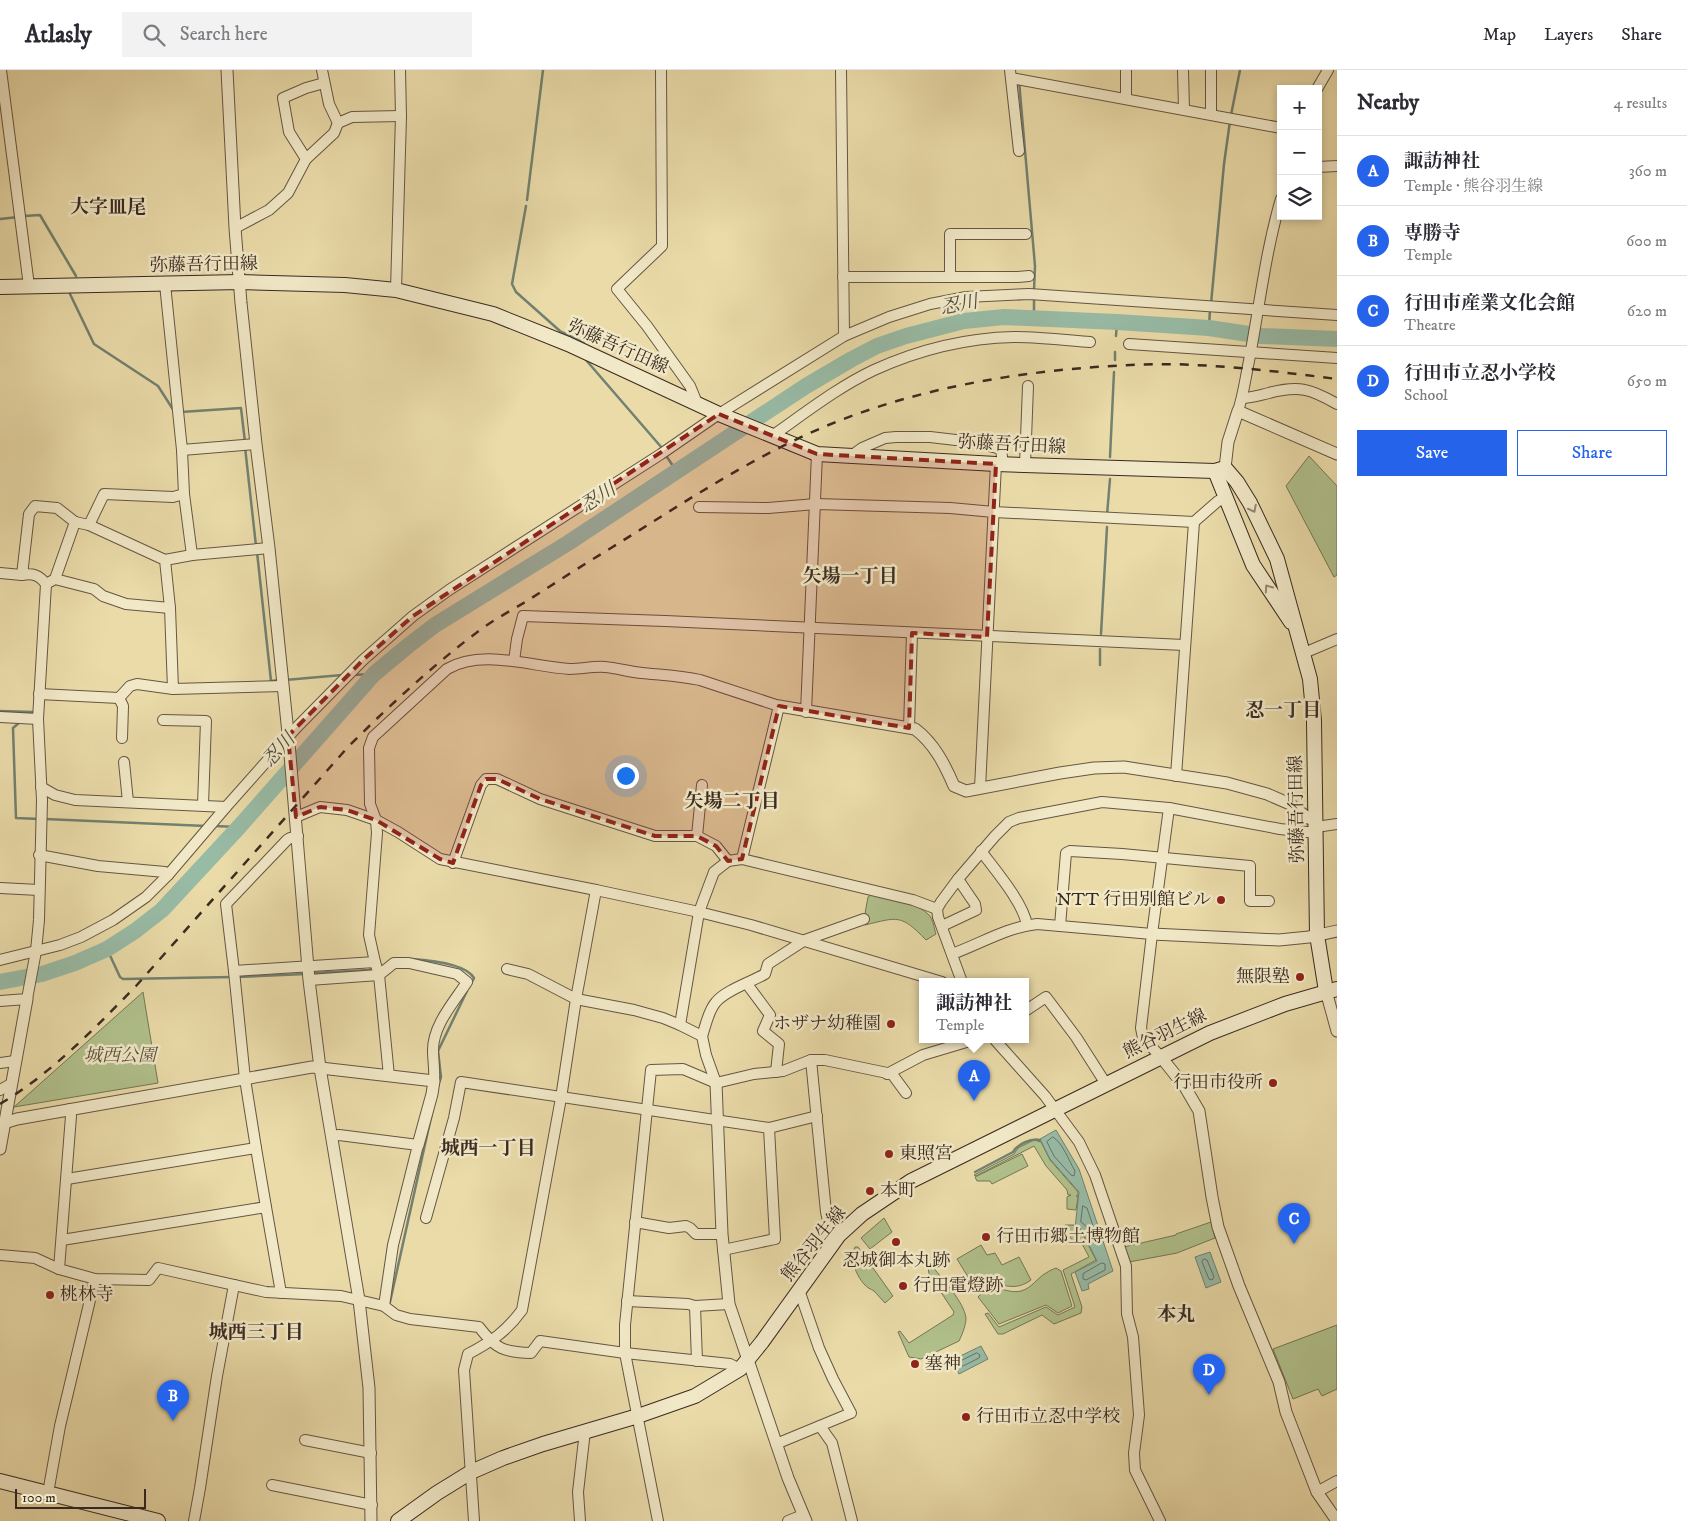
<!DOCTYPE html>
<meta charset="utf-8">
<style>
:root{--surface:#fff;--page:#f2f2f3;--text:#2b2b33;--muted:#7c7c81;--line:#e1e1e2;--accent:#2563eb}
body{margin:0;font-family:"IM FELL DW Pica","Noto Serif JP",serif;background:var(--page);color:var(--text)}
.controls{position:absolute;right:15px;top:15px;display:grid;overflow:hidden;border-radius:0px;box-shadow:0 2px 8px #0003}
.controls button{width:45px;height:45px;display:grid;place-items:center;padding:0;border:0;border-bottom:1px solid var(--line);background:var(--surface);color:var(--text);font:25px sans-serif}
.scale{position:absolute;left:15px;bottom:12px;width:131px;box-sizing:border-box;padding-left:5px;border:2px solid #392a21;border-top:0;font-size:14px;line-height:18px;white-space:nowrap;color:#392a21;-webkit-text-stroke:4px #f1e8c7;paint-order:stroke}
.you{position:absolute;left:625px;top:705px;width:18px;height:18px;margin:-12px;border:4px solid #fff;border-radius:50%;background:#1a73e8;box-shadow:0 0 0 8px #1a73e833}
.badge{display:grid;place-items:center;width:32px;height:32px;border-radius:50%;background:var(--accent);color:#fff;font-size:16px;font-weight:700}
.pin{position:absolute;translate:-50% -41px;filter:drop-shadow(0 1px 2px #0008)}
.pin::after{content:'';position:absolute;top:26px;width:18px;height:15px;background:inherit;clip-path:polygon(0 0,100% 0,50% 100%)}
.popup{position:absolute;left:919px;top:908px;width:110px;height:65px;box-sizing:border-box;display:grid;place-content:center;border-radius:0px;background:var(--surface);filter:drop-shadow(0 1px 4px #0005);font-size:16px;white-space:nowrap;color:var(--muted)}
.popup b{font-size:19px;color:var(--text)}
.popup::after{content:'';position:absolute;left:50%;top:100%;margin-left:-10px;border:10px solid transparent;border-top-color:var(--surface)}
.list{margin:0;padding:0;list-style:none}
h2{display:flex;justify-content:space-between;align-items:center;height:65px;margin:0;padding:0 20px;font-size:21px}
h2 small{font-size:16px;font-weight:400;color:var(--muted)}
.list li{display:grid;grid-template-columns:32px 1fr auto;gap:15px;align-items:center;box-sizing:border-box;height:70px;padding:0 20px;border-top:1px solid var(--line)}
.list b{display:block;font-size:19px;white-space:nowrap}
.list p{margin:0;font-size:16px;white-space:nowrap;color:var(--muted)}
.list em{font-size:16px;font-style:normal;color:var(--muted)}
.actions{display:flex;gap:10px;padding:15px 20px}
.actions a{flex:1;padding:11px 0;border:1px solid var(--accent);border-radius:0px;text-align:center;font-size:18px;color:var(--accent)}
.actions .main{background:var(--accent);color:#fff}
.icon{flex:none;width:28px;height:28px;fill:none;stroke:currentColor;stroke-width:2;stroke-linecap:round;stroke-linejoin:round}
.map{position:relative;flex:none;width:1337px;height:1451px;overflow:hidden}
header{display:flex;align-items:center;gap:30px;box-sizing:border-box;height:70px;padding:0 25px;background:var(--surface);border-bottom:1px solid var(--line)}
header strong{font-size:24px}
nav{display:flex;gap:28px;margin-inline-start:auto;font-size:18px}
.search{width:350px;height:45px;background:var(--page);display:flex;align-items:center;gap:12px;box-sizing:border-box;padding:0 18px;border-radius:0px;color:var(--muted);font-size:19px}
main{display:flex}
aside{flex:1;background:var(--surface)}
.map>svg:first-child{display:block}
.green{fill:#b1c18c;stroke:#757656}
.water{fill:#98bba6;stroke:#728171}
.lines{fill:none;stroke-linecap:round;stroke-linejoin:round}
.shore{stroke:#687264;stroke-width:1}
.stream{stroke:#728171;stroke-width:2.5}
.river{stroke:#98bba6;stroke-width:16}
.minor-casing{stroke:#655643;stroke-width:12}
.tertiary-casing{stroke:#655643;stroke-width:13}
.secondary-casing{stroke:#392a21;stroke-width:16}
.minor{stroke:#f1e8c7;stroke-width:10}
.tertiary{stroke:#f1e8c7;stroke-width:11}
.secondary{stroke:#f1e8c7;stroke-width:14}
.rail{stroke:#392a21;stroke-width:2.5;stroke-dasharray:9 9;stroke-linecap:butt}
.oneway{stroke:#958974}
.marked{fill:#8f2418;fill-opacity:0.2;stroke:#8f2418;stroke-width:4;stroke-dasharray:10 6;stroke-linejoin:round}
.poi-dot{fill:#8f2418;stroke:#f1e8c7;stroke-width:2}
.labels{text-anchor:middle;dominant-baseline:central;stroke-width:5;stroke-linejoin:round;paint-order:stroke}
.street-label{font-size:18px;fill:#392a21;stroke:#f1e8c7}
.poi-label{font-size:18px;fill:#392a21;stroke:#f1e8c7;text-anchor:start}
.park-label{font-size:18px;font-style:italic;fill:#57503c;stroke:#f1e8c7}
.neighbourhood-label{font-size:19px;font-weight:bold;fill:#392a21;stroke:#f1e8c7}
.water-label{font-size:19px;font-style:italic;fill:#514e42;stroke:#f1e8c7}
</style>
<header>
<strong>Atlasly</strong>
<div class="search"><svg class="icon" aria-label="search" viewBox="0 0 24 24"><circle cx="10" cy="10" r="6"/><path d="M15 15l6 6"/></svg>Search here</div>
<nav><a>Map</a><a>Layers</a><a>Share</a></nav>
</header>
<main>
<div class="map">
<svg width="1337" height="1451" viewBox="0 0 1337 1451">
<rect width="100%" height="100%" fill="#eadba9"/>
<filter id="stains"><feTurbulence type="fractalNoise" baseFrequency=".004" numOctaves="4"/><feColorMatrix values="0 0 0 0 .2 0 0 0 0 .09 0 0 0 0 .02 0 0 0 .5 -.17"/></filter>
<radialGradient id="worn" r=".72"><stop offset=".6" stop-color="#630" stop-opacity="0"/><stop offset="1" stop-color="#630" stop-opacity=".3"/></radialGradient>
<!-- green -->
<g class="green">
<path d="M1309,386L1337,416V505L1334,507L1286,416Z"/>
<path d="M871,825C889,829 916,831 929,845C933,849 934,858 936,864L926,870C901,844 898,847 865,855L864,849L868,827Z"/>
<path d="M143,922L158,1013L14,1037Z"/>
<path d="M1034,1070L1041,1072L1050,1090L1078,1122V1125L1076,1126L1078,1127L1076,1140L1067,1139V1127L1071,1125H1068L1067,1120L1046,1096L1034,1076L976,1106L974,1105L1014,1084L1018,1078Z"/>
<path d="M1022,1084L1028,1096L992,1114L990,1111H977L975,1107Z"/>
<path d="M884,1148L892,1162L870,1179L861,1168Z"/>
<path d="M1211,1152L1215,1168L1177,1183L1129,1192L1124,1177L1176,1165V1164Z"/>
<path d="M1065,1155H1074L1076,1163L1081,1161L1096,1190L1071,1204L1082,1237L1081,1243L1054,1254L1042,1245L1003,1264H998L985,1244L988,1243L999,1257L1046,1237L1058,1245L1075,1237L1063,1200L1089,1187L1079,1168L1072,1170L1070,1167L1072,1164H1069Z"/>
<path d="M981,1175L987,1185L995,1183L1002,1195L1019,1187L1031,1210C1009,1226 998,1206 975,1216L973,1215L957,1189Z"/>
<path d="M855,1177H858L893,1226L885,1233C881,1229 878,1225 874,1221C871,1219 867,1218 864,1214C856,1205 849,1188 855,1177Z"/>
<path d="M930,1196L933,1197C943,1210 964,1232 966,1248C966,1255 962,1265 959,1271L921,1289L909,1287L898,1262L900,1261L909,1273L953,1245L954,1242L929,1204L928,1197Z"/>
<path d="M1056,1198L1061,1201L1072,1236L1058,1243L1046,1235L999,1254L978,1227C994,1208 1003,1225 1021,1221C1032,1218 1037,1208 1046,1203C1049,1201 1053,1199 1056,1198Z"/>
<path d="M1337,1255V1319L1322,1326L1318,1319L1293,1329L1273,1279Z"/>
</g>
<!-- water -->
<g class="water">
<path d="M1056,1060L1079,1099L1113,1201L1088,1214L1089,1219L1082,1221L1075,1202L1097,1191L1081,1159L1076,1160L1075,1158L1079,1122L1050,1089L1040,1069Z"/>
<path d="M1210,1182L1221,1212L1206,1218L1195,1187Z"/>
<path d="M981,1276L988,1289L959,1304L952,1290Z"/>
</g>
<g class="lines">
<!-- shore -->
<g class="shore">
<path d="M1053,1067C1063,1073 1069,1091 1075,1101L1074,1106L1071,1105L1054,1086L1047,1072Z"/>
<path d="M1083,1136L1087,1138L1097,1168L1096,1171L1093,1170L1086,1156L1081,1152Z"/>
<path d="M1204,1189L1207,1190L1214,1207L1212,1210L1209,1209L1202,1192Z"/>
<path d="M1102,1193L1105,1194V1200L1086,1210L1083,1209V1204Z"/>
<path d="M977,1283L980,1285L979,1288L963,1296L960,1295L961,1291Z"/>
</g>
<!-- stream -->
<g class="stream">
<path d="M1019,11L1035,196L1034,220"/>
<path d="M1231,45L1240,0"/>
<path d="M527,130L543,0"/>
<path d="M526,136L512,214L516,222L560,261L584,273V276"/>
<path d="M24,146L40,145L76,206"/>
<path d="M0,149L18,147"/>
<path d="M70,224L94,274L158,316L174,341"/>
<path d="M1034,230V248"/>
<path d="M1211,234L1224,94L1230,51"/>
<path d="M1209,258L1210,239"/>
<path d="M1116,266L1117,252"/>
<path d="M586,290L662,378"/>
<path d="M1115,290V282"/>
<path d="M181,342L241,338L245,372"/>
<path d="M245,377L256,476"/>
<path d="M667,387L677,402"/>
<path d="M1110,387L1114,302"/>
<path d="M1107,445L1110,409"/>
<path d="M257,482L271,611L280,610"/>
<path d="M1101,564L1107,457"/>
<path d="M1100,595V579"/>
<path d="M353,605L374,604"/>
<path d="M285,610L342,605"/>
<path d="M0,641L33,642L31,644"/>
<path d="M20,652L13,658L16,748L39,749"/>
<path d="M45,749L206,756"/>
<path d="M214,756L239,757"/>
<path d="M107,879L120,907L123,909L233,907"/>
<path d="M411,889C427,890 465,893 474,908L471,914"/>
<path d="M313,903L369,900L374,898"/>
<path d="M238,907L305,904"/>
<path d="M439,1013L441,1007L438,981L467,921"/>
<path d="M975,1102L1013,1082C1018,1074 1031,1068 1040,1070"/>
<path d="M390,1232L432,1043"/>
</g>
<!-- river -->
<path class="river" d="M0,912L42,904L75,893L107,879L135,861L162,840L239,757L374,604L409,575L435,555L568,473L806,316L852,289L877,276L906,266L964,251L1004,247L1117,252L1209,258L1262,266L1337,269"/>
<defs>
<g id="minor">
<path d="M1,0L29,216"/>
<path d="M322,0L329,34L338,53L352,47L401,46"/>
<path d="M661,0L662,176L617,219L647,256L690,316L697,333"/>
<path d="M841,0L844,266"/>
<path d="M1010,0L1019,81"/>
<path d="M1126,0V29"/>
<path d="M1183,0L1184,39"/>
<path d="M1011,8L1281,58"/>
<path d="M1317,19L1328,0"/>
<path d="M1211,44V0"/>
<path d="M306,89L334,63L338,53"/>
<path d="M1318,97L1337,96"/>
<path d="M235,158L269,140L288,123L306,89L289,62L283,28L306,18L324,13"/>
<path d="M843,207H1018L1029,206"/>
<path d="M950,207V164H1026"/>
<path d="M165,214L182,380L256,374"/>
<path d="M396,220L401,46L400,0"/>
<path d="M1129,274L1337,288"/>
<path d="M1242,328C1252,328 1260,325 1269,323C1299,315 1311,319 1337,334"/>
<path d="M1238,341C1243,326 1245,311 1248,296C1259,241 1265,183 1281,129"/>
<path d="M772,366C805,343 838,317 874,300C918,280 966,268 1014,267C1039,267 1065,270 1090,272"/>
<path d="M182,380L184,424L192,485"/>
<path d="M851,386L862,378L885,368L896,367H930L973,372L1001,379L1003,394"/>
<path d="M1025,395L1028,316"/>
<path d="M699,437L768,438L816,434L950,438L994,442L1194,452"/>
<path d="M89,455L104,424L173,427L184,424"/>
<path d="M165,490L192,485L269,478"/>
<path d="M0,503L22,505"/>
<path d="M46,514L55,509L75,452L89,455L165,490L170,538L126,534L103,526L94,519L55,509"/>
<path d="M170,538L173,619L283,616"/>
<path d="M1304,583L1337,569"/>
<path d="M514,591L517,569L523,546L665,551L1184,575"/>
<path d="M39,624L119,628L130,616L137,614L173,619"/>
<path d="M119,628L123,636L122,668"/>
<path d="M806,642L817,384"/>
<path d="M0,647L38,649"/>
<path d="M163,650L206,651L203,735"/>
<path d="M909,658L912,563"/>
<path d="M124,692L128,732"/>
<path d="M1176,706L1194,452L1218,431L1226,428"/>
<path d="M41,717L55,725L75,730L226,737L297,657L363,590L413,546L449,520L661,384L719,344L844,266L889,247L930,234L966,227L1029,224L1337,245"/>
<path d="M980,718L996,394"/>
<path d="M296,747L320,737L347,740L376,750L398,762L440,789L596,820"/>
<path d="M1316,757L1337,754"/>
<path d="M697,766L702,715"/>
<path d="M981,781C995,800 1023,832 1027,855"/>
<path d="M39,785L98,796L165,802L168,805"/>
<path d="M453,793L481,715L486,709H497L540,729L655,766H697L716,776L728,791"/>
<path d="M0,818L39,820"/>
<path d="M942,856L976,840L975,834L958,809"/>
<path d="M1060,856L1066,783L1070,781L1122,784L1250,796V831H1269"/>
<path d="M952,884C980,874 1007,857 1037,854L1152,864"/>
<path d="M0,890L60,875L81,867L113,850L146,827L168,805L226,737"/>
<path d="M375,892L379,905L394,893H409L457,904L467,912C454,932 433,955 433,980C433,991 435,1000 434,1011"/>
<path d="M507,899L528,904L576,929L634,940L663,948L680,955"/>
<path d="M234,901L226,834L287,770L290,768L298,766"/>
<path d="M309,910L379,905L389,1006"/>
<path d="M962,912L938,847L937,839L941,832L958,809L995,766L1009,752L1019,748L1102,732L1169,738L1280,759L1316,763"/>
<path d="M747,914L770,945L763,961L779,974L776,1002"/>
<path d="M0,931L27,929L36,881L39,850L42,730L38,649L46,514C39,505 33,503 22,505L29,444L35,436L57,438L75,452"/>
<path d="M1025,941L1046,927L1076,967L1106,1014"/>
<path d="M702,966C706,955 708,941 716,932C726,920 751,912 765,904L768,894L805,870L864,849"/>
<path d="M995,970L1045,1026L1079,1072L1095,1105L1126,1196L1127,1244L1133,1267L1139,1345L1134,1383L1135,1400L1160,1451"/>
<path d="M1161,987L1143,968L1141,958L1152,864L1169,738"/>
<path d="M811,990L826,1142L828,1151L839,1165"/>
<path d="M0,993L15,991"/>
<path d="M887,1004L923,985L973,970"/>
<path d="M0,1020L11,1014"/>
<path d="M906,1023L892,1004L825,990H811L783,1001L754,1004L716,1013L706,985L702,966L680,955L699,842L714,802L728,791L742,789L913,830L937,839"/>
<path d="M332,1066L339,1065L418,1075L393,1175L384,1236"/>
<path d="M256,1078L245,1009L234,901L375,892L369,865L377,763L376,750L370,734L369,678L373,667L447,599C482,578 532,597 570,599C582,599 593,596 605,597C617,598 630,602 642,603C662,605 681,606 700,610L779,636L742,789"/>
<path d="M67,1109L256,1078L266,1137"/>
<path d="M426,1148L454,1048L461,1012L769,1058L817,1046"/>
<path d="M635,1152L669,1158L686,1156L690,1158L696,1164H722"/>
<path d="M62,1170L266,1137L281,1223"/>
<path d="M723,1180L775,1169L769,1058"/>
<path d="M0,1185L35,1188L59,1199L95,1209L149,1210L158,1198L266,1222L341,1226L384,1236L396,1245L410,1249L479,1257C496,1279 503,1282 531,1283L540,1271L625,1283L730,1294L740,1299"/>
<path d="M59,1199L71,1046L70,1039"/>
<path d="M627,1231L688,1234L695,1236L729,1234"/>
<path d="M695,1236L697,1291"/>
<path d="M820,1356L832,1373L852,1451"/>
<path d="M305,1370L371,1383"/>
<path d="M776,1374L851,1343L833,1309L819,1278L799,1220"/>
<path d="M272,1415L372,1435"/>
<path d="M1317,1422L1337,1411"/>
<path d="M48,1423L60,1356L95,1209"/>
<path d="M194,1451L200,1418L217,1306L234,1215"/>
<path d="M474,1451L464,1300L468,1284C491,1272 507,1261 522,1240L561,1028L576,929L596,820L699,842L751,855L942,912"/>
<path d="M580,1451L578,1422L585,1361"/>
<path d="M658,1451L625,1283V1255L651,1000L683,999L716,1013"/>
<path d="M788,1451L803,1445"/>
</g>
<g id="tertiary">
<path d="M227,0L235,158L241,233L256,374L269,478L289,673L309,910L320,998L359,1230L369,1318L371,1451"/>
<path d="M1225,398L1228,372L1238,341L1337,384"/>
<path d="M779,636L915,659C934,673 945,695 954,716L966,721L1060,703L1094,698L1124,697L1227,713L1267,724L1290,734L1308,748L1316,749"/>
<path d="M1152,864L1279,870L1309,867L1337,861"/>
<path d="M1326,921L1337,961"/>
<path d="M1161,987L1185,1017L1199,1041L1212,1127L1218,1157L1239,1216L1279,1312L1286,1342L1317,1422L1337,1451"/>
<path d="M716,1013L722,1164L729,1234L788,1408L806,1451"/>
<path d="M4,1053L17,1049L312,997L434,1011L432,1024L418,1075"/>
<path d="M0,1079L27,929"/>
</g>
<g id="secondary">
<path d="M0,217L240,212L345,215L396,220L493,244L568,274L719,344L817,384L996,394L1215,401L1225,398L1237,412L1250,433L1277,489L1310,609L1314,651L1317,865L1326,921"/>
<path d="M1215,401L1253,495L1291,552"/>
<path d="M0,1411L158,1451"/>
<path d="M398,1451L437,1423L471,1402L503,1388L543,1374L638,1346L695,1326L740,1299L762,1272L839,1165L862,1144L911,1111L1210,963L1285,934L1337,919"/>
</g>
</defs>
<!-- minor casing -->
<use href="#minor" class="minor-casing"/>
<!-- tertiary casing -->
<use href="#tertiary" class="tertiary-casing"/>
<!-- secondary casing -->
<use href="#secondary" class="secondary-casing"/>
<!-- minor -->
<use href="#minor" class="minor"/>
<!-- tertiary -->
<use href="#tertiary" class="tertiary"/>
<!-- secondary -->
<use href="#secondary" class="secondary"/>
<!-- rail -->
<path class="rail" d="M0,1034C52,1003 94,959 136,916L348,677C390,635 433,595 480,560C495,549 512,540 527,531C555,513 583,495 611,478C669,442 726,404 787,374C882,326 989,305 1095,297C1128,295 1161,293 1194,295C1242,297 1290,303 1337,309"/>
</g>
<!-- one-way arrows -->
<defs><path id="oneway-chevron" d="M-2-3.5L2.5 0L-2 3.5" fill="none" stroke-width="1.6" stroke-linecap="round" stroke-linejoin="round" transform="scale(1.25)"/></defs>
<g class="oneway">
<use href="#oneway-chevron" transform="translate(1253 439) rotate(63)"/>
<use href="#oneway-chevron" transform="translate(1268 518) rotate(-125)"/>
</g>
<!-- marked area -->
<path class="marked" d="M719,344L817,384L996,394L987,567L912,563L909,658L779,636L742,789L728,791L716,776L697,766H655L540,729L497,709H486L481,715L453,793L440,789L376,750L347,740L320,737L296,747L288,666L363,590L413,546Z"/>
<!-- markers -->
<g class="poi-dot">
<circle cx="1221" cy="830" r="5"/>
<circle cx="1300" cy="907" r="5"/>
<circle cx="891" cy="954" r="5"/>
<circle cx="1273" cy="1013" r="5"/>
<circle cx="889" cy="1084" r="5"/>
<circle cx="870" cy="1121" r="5"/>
<circle cx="986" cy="1167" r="5"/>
<circle cx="896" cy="1172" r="5"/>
<circle cx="903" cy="1216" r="5"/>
<circle cx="50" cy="1225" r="5"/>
<circle cx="915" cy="1294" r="5"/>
<circle cx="966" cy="1347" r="5"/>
</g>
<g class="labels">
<!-- street labels -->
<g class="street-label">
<text transform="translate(204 195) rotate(-1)">弥藤吾行田線</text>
<text transform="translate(618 277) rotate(24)">弥藤吾行田線</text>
<text transform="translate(1012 375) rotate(3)">弥藤吾行田線</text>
<text transform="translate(1297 739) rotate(-91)">弥藤吾行田線</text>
<text transform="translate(1165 964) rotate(-26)">熊谷羽生線</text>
<text transform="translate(814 1174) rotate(-51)">熊谷羽生線</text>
</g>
<!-- poi labels -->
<g class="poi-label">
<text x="1211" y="830" text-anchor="end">NTT 行田別館ビル</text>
<text x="1290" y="907" text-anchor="end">無限塾</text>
<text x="881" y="954" text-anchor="end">ホザナ幼稚園</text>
<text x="1263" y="1013" text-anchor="end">行田市役所</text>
<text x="899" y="1084">東照宮</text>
<text x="880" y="1121">本町</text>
<text x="996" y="1167">行田市郷土博物館</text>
<text x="896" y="1191" text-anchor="middle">忍城御本丸跡</text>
<text x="913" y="1216">行田電燈跡</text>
<text x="60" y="1225">桃林寺</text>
<text x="925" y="1294">塞神</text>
<text x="976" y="1347">行田市立忍中学校</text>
</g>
<!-- park labels -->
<g class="park-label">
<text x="120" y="986">城西公園</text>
</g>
<!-- neighbourhood labels -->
<g class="neighbourhood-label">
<text x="108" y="137">大字皿尾</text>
<text x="850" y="506">矢場一丁目</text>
<text x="1283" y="640">忍一丁目</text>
<text x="732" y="731">矢場二丁目</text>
<text x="488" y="1078">城西一丁目</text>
<text x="1176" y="1244">本丸</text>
<text x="256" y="1262">城西三丁目</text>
</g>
<!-- water labels -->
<g class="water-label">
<text transform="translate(959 235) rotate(-11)">忍川</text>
<text transform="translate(598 428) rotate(-33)">忍川</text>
<text transform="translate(279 680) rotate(-48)">忍川</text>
</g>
</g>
<rect width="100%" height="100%" filter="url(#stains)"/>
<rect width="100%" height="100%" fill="url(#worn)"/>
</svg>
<div class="controls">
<button>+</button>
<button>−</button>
<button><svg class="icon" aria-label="layers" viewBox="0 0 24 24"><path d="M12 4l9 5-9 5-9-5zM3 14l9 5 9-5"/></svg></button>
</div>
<div class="scale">100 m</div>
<div class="you"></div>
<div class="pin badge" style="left:974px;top:1031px">A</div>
<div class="popup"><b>諏訪神社</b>Temple</div>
<div class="pin badge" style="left:173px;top:1351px">B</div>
<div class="pin badge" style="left:1294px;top:1174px">C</div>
<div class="pin badge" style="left:1209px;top:1325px">D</div>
</div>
<aside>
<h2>Nearby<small>4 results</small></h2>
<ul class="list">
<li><span class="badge">A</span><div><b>諏訪神社</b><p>Temple · 熊谷羽生線</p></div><em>360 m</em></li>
<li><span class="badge">B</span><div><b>専勝寺</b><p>Temple</p></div><em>600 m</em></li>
<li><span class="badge">C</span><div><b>行田市産業文化会館</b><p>Theatre</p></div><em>620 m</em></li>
<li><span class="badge">D</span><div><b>行田市立忍小学校</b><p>School</p></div><em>650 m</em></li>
</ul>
<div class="actions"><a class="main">Save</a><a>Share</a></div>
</aside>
</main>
